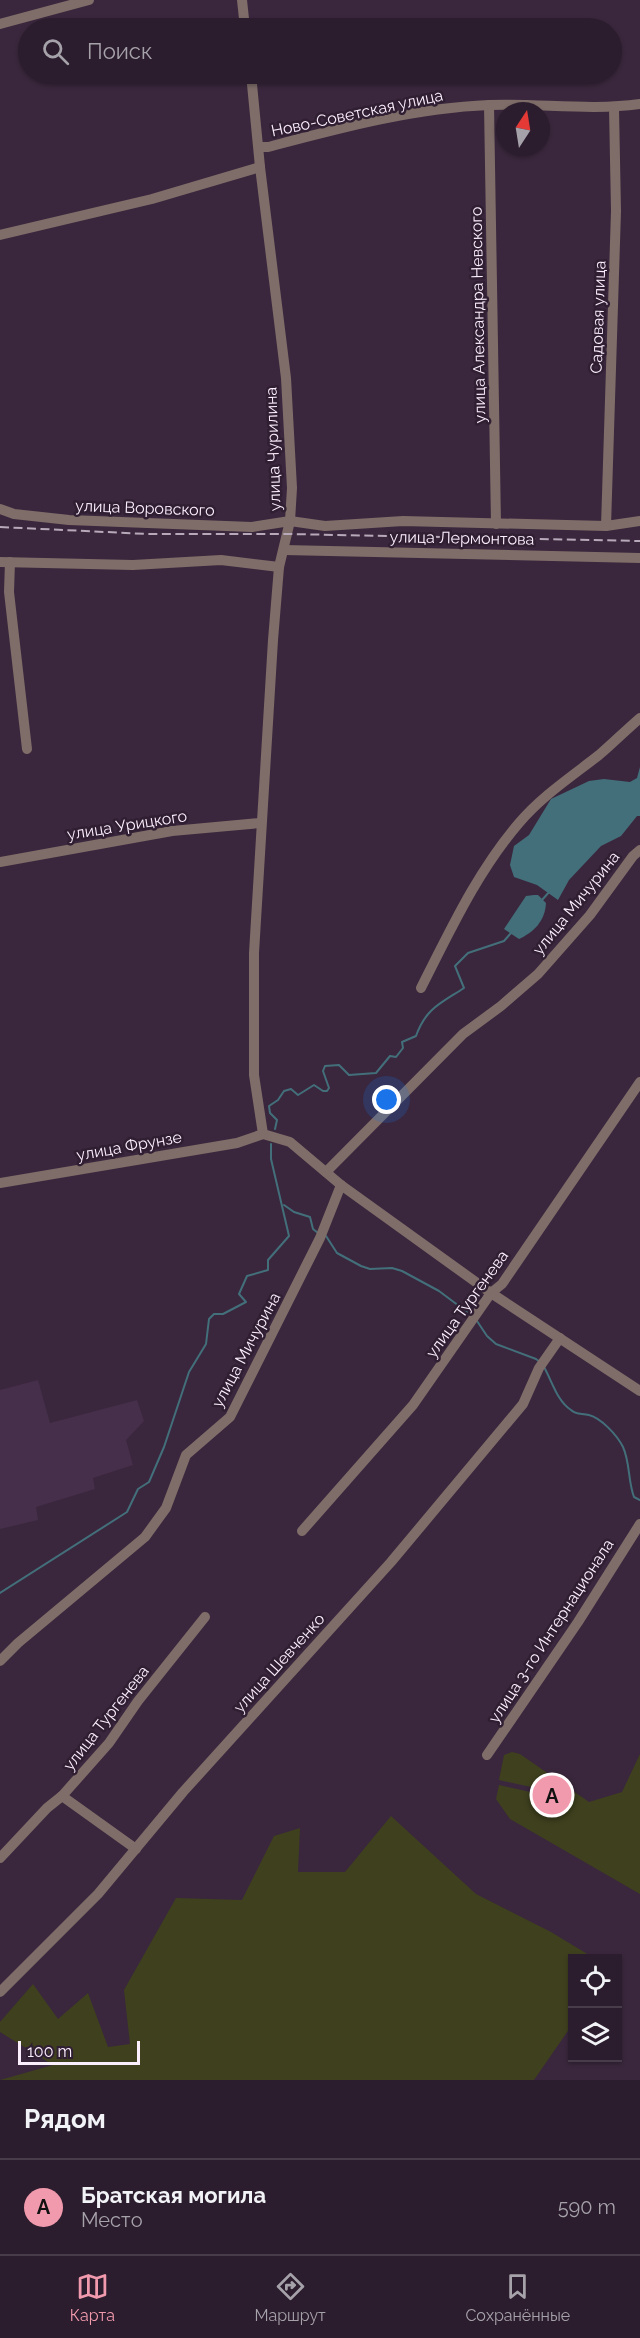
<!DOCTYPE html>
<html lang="ru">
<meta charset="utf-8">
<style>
:root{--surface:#2c1d2e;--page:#342636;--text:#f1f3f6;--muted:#a6a2aa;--line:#483b4a;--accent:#f29aad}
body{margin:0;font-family:Raleway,sans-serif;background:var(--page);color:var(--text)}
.controls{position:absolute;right:18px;bottom:18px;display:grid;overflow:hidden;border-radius:0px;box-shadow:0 2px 4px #0004}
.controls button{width:54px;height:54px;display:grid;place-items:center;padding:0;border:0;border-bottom:2px solid var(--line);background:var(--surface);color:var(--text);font:30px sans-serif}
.compass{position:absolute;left:496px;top:102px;width:54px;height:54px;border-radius:50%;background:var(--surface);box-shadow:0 2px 4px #0004;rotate:12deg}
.scale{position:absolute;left:18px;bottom:15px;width:122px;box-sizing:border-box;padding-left:6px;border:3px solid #fceffd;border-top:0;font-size:16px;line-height:21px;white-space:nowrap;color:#fceffd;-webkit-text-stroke:4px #301e33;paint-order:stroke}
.you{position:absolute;left:387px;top:1100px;width:21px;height:21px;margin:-15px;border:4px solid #fff;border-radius:50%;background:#1a73e8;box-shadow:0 0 0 9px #1a73e833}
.badge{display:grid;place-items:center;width:39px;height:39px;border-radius:50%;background:var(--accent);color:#111;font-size:20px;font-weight:700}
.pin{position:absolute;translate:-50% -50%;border:3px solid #fff;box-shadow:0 2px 6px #0006}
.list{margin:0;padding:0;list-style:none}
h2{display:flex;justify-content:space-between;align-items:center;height:78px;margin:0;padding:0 24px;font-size:26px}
h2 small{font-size:20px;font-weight:400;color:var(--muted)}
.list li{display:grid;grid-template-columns:39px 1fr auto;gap:18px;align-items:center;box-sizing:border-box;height:96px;padding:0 24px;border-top:2px solid var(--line)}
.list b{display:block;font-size:22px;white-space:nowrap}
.list p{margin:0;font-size:20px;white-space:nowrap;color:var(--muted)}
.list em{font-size:20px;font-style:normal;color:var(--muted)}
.icon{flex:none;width:33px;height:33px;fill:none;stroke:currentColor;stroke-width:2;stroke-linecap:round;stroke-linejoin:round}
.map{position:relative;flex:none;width:640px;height:2080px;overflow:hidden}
.search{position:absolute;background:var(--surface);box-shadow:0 2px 4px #0004;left:18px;right:18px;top:18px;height:66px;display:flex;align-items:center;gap:15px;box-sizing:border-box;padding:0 21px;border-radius:33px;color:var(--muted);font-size:22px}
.sheet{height:174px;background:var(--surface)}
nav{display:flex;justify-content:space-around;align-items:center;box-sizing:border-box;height:84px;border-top:2px solid var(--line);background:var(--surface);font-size:16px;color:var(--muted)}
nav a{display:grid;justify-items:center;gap:3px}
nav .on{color:var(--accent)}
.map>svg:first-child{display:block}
.built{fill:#462f4a}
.green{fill:#3e401e}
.water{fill:#436f7b}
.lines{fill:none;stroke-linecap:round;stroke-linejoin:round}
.stream{stroke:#436f7b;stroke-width:2}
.minor{stroke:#7f6d69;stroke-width:10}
.rail{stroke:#b8a9ba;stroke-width:2;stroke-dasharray:9 4.5;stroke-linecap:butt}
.labels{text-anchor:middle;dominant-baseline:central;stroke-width:5;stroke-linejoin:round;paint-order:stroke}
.street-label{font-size:16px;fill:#fceffd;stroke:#301e33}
</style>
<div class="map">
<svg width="640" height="2080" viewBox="0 0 640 2080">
<rect width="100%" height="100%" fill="#3a273d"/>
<!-- built -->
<path class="built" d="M38,1380L50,1423L137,1400L144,1421L126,1440L133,1465L93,1478L95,1489L36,1507L38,1520L0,1529V1390Z"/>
<!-- green -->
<g class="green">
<path d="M512,1752L520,1754L589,1802L622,1792L640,1754V1894L510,1819L496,1799L499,1785L544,1795L542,1806L557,1808L561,1786L547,1782L545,1790L499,1780L504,1755Z"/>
<path d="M391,1816L476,1894L551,1932L594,1958H572V2025L534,2080H0L53,2065L0,2032V2022L33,1984L58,2019L88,1993L108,2047L130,2044L124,1990L176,1898L242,1900L274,1836L300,1828L298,1872H345Z"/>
</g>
<!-- water -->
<g class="water">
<path d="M640,767V816H637L621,836L601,846L569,880L558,900L537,885L514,877L510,865L514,846L529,835L551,799L589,781L604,779L630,782L637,778Z"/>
<path d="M534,895H538L546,903C545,921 534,932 519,939L504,929L526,896Z"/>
</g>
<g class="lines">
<!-- stream -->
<g class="stream">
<path d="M542,900L550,891"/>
<path d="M275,1129L277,1120L270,1113L269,1106L278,1100L284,1091L291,1089L298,1095L314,1085L323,1091H327L329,1088L323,1071L325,1066L339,1065L349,1075L376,1073L390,1056L396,1057L403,1048L402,1042L416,1036C426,1008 441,1003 464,988L455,966L468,953L504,941L511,933"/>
<path d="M284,1205L294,1212L310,1217L313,1229L318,1233"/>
<path d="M326,1236L337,1253L361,1266L370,1269L392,1268L402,1271L439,1291L471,1315"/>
<path d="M477,1321L487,1336L496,1344L536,1359L540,1362"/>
<path d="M544,1367C552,1381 557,1401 571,1410C576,1415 582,1413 589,1415C601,1418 617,1435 623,1447C630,1462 628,1481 634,1497L640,1500"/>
<path d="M0,1593L127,1512L138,1489L149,1482L164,1447L189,1372L206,1344L209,1319L214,1314H223L246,1302L239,1294L247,1276L268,1270V1260L289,1236L271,1159V1144"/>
</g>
<!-- minor -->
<g class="minor">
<path d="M242,0L245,28"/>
<path d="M0,24L89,0"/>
<path d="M251,74L260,167L286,378L292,488L290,521L279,567L273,640L254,953V1075L263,1134"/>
<path d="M489,105L496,524"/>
<path d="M259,147H268C340,128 414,108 489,105C539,103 590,111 640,104"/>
<path d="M0,235L152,199L260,167"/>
<path d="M0,509L14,514L69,520L252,527L290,521L325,526L403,521L606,526L640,521"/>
<path d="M606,526L616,211L614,108"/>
<path d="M284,550L640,558"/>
<path d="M0,562L133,565L221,560L279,567"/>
<path d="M10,562L9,592L27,749"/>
<path d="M0,862L172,831L260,823"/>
<path d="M421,988C450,931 477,872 519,823C542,796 571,777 599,755C613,743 626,730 640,718"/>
<path d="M263,1134L290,1142L341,1185L491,1293L640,1391"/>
<path d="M326,1172L463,1034L501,1006L538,974L590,915L633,856L640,850"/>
<path d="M0,1183L237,1143L263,1134"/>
<path d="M302,1531L413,1405L491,1293L502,1284L640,1082"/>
<path d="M0,1661L18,1643L145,1537L166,1508L186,1455L230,1417L320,1238L341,1185"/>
<path d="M487,1755L578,1622L640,1524"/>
<path d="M62,1796L136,1849"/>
<path d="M0,1858L47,1808L62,1796L109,1743L138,1701L205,1617"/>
<path d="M0,1992L98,1894L183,1792L391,1562L523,1404L539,1368L560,1338"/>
</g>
<!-- rail -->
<path class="rail" d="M0,527L148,534H288L640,541"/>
</g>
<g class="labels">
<!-- street labels -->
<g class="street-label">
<text transform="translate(357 113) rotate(-12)">Ново-Советская улица</text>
<text transform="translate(478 315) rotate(-91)">улица Александра Невского</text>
<text transform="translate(598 317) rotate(-88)">Садовая улица</text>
<text transform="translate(273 449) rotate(-92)">улица Чурилина</text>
<text transform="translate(145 508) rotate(2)">улица Воровского</text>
<text transform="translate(462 538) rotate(1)">улица Лермонтова</text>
<text transform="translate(127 825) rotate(-9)">улица Урицкого</text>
<text transform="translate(576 903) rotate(-51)">улица Мичурина</text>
<text transform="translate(129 1146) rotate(-10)">улица Фрунзе</text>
<text transform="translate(467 1304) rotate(-54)">улица Тургенева</text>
<text transform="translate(246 1350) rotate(-62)">улица Мичурина</text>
<text transform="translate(551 1631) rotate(-57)">улица 3-го Интернационала</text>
<text transform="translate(279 1663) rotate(-48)">улица Шевченко</text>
<text transform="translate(106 1718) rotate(-52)">улица Тургенева</text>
</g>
</g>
</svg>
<div class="controls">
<button><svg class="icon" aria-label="locate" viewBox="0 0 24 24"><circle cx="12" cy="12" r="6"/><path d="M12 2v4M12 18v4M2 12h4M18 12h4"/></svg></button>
<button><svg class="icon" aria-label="layers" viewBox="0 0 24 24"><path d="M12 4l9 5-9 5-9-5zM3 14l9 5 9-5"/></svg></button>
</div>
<svg class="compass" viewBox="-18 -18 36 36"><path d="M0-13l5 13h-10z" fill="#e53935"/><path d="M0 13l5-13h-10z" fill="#a6a2aa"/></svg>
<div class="scale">100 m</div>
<div class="you"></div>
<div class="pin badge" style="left:552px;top:1795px">A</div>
<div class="search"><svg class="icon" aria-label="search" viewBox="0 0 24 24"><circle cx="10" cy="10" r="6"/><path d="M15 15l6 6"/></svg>Поиск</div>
</div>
<section class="sheet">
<h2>Рядом<small></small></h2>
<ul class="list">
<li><span class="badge">A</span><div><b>Братская могила</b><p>Место</p></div><em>590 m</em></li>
</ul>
</section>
<nav>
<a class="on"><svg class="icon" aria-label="map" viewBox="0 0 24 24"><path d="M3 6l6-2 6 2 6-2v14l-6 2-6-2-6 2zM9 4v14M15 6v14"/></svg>Карта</a>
<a><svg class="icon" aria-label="directions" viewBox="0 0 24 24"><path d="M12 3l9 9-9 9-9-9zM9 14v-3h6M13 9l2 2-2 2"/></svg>Маршрут</a>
<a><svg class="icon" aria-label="saved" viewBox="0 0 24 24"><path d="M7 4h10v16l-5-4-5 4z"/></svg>Сохранённые</a>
</nav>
